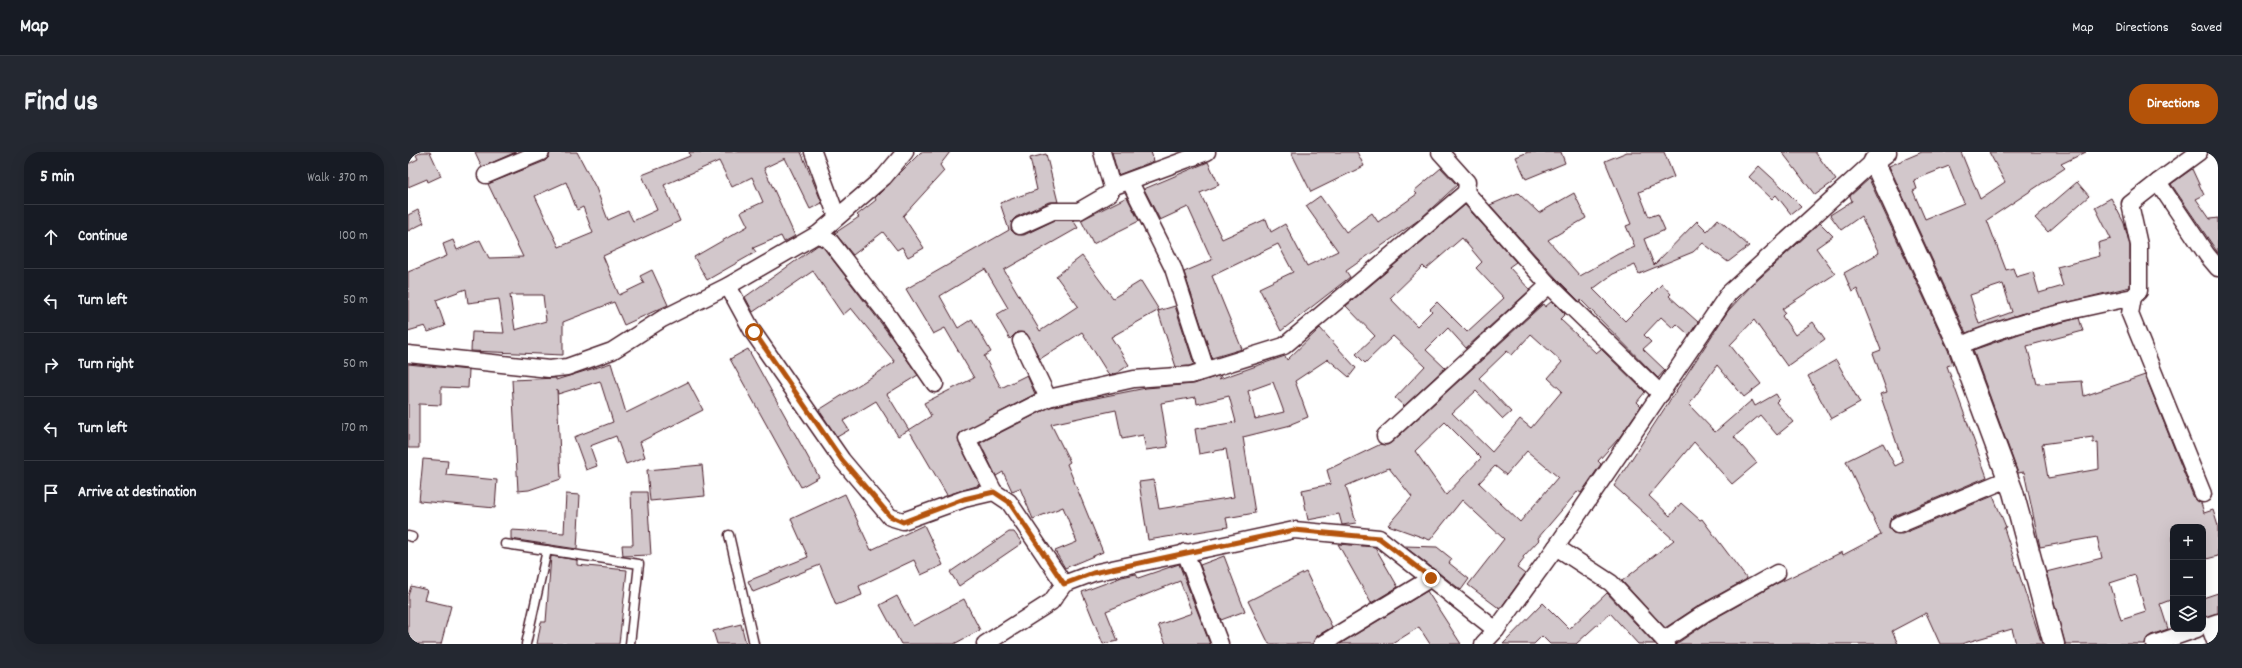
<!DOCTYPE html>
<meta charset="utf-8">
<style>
:root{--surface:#171b24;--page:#242831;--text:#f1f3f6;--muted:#9ea1a6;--line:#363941;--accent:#b45309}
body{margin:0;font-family:Dekko,sans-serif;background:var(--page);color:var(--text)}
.controls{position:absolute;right:12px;bottom:12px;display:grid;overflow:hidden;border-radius:8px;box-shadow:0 4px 16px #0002}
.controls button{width:36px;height:36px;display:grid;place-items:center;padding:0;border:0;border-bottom:1px solid var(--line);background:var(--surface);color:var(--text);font:20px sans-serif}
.stop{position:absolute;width:12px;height:12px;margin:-9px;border:3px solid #b45309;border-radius:50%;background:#fff}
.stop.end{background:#b45309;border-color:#fff;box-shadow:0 1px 4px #0008}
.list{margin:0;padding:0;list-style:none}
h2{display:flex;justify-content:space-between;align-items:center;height:52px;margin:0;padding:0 16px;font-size:17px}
h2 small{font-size:13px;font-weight:400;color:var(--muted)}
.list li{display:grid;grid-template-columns:26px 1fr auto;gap:12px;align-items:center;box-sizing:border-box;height:64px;padding:0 16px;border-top:1px solid var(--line)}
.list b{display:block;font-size:15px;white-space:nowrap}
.list em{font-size:13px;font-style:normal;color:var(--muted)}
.icon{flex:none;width:22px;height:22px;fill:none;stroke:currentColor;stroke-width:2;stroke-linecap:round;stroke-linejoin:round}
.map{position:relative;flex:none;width:1810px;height:492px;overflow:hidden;border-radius:16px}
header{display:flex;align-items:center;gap:24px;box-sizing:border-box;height:56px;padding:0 20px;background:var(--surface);border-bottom:1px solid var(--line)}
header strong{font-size:19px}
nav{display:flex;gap:22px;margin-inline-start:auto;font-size:14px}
.intro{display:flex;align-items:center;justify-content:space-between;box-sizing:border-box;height:96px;padding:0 24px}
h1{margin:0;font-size:28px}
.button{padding:10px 18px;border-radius:16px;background:var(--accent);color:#fff;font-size:14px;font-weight:700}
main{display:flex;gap:24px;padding:0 24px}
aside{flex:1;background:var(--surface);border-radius:16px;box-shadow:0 4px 16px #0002}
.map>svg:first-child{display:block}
.building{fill:#d2c7cb;stroke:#4a1f2b;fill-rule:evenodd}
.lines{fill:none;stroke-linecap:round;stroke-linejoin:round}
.service-casing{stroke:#4a1f2b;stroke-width:11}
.minor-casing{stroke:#4a1f2b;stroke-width:19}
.tertiary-casing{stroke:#4a1f2b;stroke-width:23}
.service{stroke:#fff;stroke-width:8}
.minor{stroke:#fff;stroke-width:16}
.tertiary{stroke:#fff;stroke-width:20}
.route{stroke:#b45309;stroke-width:5}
</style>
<header>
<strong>Map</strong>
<nav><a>Map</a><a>Directions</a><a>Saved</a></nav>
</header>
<div class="intro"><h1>Find us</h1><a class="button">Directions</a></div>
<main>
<aside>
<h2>5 min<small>Walk · 370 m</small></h2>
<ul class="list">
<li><svg class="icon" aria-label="ahead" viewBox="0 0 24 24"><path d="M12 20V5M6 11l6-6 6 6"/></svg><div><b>Continue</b></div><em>100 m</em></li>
<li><svg class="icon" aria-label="left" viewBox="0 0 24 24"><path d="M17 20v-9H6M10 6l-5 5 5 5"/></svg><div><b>Turn left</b></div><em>50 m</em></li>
<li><svg class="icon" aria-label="right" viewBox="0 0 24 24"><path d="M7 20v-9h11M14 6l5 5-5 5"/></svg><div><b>Turn right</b></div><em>50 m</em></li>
<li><svg class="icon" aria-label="left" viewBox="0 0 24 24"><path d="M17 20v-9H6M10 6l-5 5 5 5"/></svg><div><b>Turn left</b></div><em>170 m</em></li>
<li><svg class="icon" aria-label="arrive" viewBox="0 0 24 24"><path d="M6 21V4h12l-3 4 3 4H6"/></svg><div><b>Arrive at destination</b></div></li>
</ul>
</aside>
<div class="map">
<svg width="1810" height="492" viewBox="0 0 1810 492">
<rect width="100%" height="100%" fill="#fff"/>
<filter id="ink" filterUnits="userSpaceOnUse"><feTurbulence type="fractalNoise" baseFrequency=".025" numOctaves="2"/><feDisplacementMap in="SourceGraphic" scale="8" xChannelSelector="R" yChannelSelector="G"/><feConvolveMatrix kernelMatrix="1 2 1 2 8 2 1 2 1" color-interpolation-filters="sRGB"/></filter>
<g filter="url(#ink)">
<!-- building -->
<g class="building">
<path d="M14,0H22L33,24L20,30L19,27L0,35V12L10,7L8,3Z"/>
<path d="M67,0H108L74,15Z"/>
<path d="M142,0H169L188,36L200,68L220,59L225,69L249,58L234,23L282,4L281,0H393L414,51L402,57L377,6L356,16L387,84L376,90L373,84L345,96L348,100L299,128L286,105L340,74L333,60L355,50L344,25L324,35L311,9L256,33L272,69L195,104L211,143L236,131L232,124L244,118L260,153L216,173L206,150L155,170V203L63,199L64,180L96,181L91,147L60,151L58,137L28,148L37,174L20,180L17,174L0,179V120L39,104L35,92L45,88L49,98L72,88L81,106L115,105L80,32L137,9L141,5ZM158,30L169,58L175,55L185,81L151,95L127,44ZM102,143H135L138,169L107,178Z"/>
<path d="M513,0H542L532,13L536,19L495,64L516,96L500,105L494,95L489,98L475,80L445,103L427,81L451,65L449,63L468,48L467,46Z"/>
<path d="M704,0H743L746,9L710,23Z"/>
<path d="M883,0H949L956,14L903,40Z"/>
<path d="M1120,0H1153L1157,11L1118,27L1108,5Z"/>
<path d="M1219,0H1256L1266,25L1231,40L1241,65L1250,62L1257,78L1236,87L1246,113L1289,69L1299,79L1310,67L1341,94L1320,110L1295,91L1285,100L1231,122L1227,113L1205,122L1185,137L1217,169L1254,132L1263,142L1261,144L1290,170L1281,183L1269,172L1265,176L1253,165L1236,183L1243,190L1235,197L1257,218L1250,226L1173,148L1172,150L1148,126L1082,53L1110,41L1131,61L1166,41L1178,66L1140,88L1172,124L1210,102L1227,95L1218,74L1223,72L1197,9Z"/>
<path d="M1374,0H1407L1428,28L1407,43Z"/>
<path d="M1514,0H1553L1572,47L1597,30L1581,0H1678L1653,12L1657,16L1579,68L1598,118L1605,116L1608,125L1625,120L1631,141L1655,134L1649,115L1692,104L1690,91L1703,87L1687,55L1703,46L1716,71L1722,94V135L1612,162L1558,181L1481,14ZM1541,14L1556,51L1517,67L1505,39L1509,37L1506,28ZM1595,132L1604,160L1571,172L1562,143Z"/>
<path d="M638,2L650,50H641L608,65L604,69L603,78L607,82L616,83L647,68H665L670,76L596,118L632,179L670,154L648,124L674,104L705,146L733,129L751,158L703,185L721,213L709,221L701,223L674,180L632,207L618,181L609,180L602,187L588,163L600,156L577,117L532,144L550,176L564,167L583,200L576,204L593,236L619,223L627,242L551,282V291L572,333L539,343L501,278L523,264L516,251L566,226L537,176L525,182L498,137L601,78L592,51L629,38L622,6Z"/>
<path d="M800,10L811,33L792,41L814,87L858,67L863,80L877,72L899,114L930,99L898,54L912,44L938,80L964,61L970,70L1009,42L1006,39L1033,16L1049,33L1012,67L938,119L942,125L873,179L851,136L885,120L870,92L804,124L834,197L804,206L776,120L804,108L780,55L752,68L736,37Z"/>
<path d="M1351,14L1375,36L1393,54L1383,62L1368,43L1364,47L1341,25Z"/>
<path d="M1784,17L1796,43L1788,47L1802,67L1810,66V101L1763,32Z"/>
<path d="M1461,27L1540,198L1545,212L1539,214L1579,325L1486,364L1482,368L1481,376L1485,381L1494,382L1585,344L1598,375L1596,376L1634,492H1608L1604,477L1553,492H1532L1518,461L1484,479L1490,492H1268L1302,469L1370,431L1434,400L1435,403L1473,383L1438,309L1475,291L1487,314L1495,310L1472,242L1479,240L1465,201L1473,198L1449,137L1444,140L1436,121L1471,101L1453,64L1433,78L1422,63L1444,49L1442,44Z"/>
<path d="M1669,30L1681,44L1640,80L1627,66Z"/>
<path d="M719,45L731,69L685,92L673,68Z"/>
<path d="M1057,53L1108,110L1101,115L1122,138L1058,196L1040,176L1018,198L1037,216L996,254L987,246L1017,214L985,184L957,211L948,202L967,184L938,154ZM1054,86L1074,110L1068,116L1096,146L1059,180L1029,150L1022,157L1024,159L1009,174L982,146L1015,114L1018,117Z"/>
<path d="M10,58L16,71L0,79V63Z"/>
<path d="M1412,71L1425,84L1408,96L1427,122L1374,157L1377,161L1374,164L1387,183L1405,170L1417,187L1379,214L1346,168L1322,193L1353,232L1336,245L1309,213L1281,253L1307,280L1344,248L1347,254L1368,242L1371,247L1368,250L1385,270L1369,283L1352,263L1326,285L1349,311L1324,332L1286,290L1241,344L1262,364L1273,351L1292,368L1294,367L1339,427L1292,453L1257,476L1214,429L1266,388L1206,334L1320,159L1342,135Z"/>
<path d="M410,93L415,95L473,171L510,223L479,242L501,278L490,284L468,249L435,269L441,278L429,285L411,258L487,210L443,156L435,163L405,119L345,160L337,145Z"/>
<path d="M1144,149L1157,162L1152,167L1188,201L1193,197L1237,240L1229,250L1233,254L1211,286L1190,309L1193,312L1173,341L1170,339L1130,386L1131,388L1115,405L1116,407L1109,416L1117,422L1092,457L1060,433L1096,387L1054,348L1022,388L980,373L1004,345L981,316L938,334L948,371L934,373L931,362L900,368L894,338L923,332L919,318L973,292L979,293L983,291L1135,152L1137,155ZM1123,182L1154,210L1140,226L1154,239L1123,276L1112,267L1084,300L1044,261L1068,239L1095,267L1103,260L1071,226L1099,199L1104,203ZM1037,270L1073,306L1038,343L1007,299ZM1119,299L1150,325L1112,370L1071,331L1087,314L1098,323Z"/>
<path d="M767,154L786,212L781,214L768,215L750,159Z"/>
<path d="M1671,166L1675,179L1619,194L1629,232L1674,229L1676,244L1737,223L1786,346L1793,351L1796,361L1805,358L1810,374V404L1795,408V375H1765V447L1752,452L1760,477L1743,483L1739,486L1737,492H1657L1638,420L1694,406L1689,385L1632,395L1616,320L1610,321L1565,198L1617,180ZM1685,285V291L1690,290L1691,317L1640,326L1634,292ZM1727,423L1738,460L1713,468L1702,431Z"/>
<path d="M912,176L948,216L941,225L920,207L887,229L900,265L883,272V273L835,285L847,361L818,366L820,375L740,388L731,330L746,328L751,357L826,345L818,297L791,302L787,277L828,270L821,244L789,252L788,245L753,251L760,295L738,298L735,283L714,287L708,258L643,272L662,310L659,312L695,400L657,416L647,399L669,390L655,355L625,367L612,336L604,339L595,320L588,324L572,291L642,255L738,236L786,232L813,223L811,227L877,204L879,208ZM865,230L876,260L847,267L840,239Z"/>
<path d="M340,197L411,325L393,335L322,207Z"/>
<path d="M1428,208L1452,251L1423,267L1400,224Z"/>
<path d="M203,211L218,261L280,230L295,258L232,290L237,305L218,312L208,284L182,294L189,314L178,318L166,285L205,270L192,229L150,242L149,237L153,327L121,338L110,339L104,228L148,226V228Z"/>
<path d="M0,212L61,218L60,236L33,235V253L11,252V296H0Z"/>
<path d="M15,307L40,309L38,323L89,328L87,356L11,349Z"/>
<path d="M294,313L297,344L242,349L239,318Z"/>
<path d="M223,340H239L243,403L215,404L214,393H225Z"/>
<path d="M158,342L172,343L169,397L103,387V378L156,381Z"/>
<path d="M437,342L463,398L516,373L535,413L513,423L506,408L451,434L454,443L428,453L412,413L345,440L340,429L400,405L383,367Z"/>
<path d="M601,380H606L614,391L551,434L542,420Z"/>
<path d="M930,392L967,395L990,435L963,451Z"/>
<path d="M996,394L1029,395L1044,407L1041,411L1061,427L1053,438Z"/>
<path d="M143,404L169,408V413L219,418L211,492H129L133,470H138Z"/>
<path d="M816,404L837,459L813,468L792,413Z"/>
<path d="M771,412L802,492H758L750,473L784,461L772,429L698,459L710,489L695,492L674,440L714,425L728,422L730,426Z"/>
<path d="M898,420L924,475L909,484L905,492H861L840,449Z"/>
<path d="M3,434L19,438L16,448L43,454L33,492H0V444Z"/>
<path d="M1019,439L1053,492H1022L1011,475L984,492H932Z"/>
<path d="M1199,441L1247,492H1230L1202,461L1168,492H1142L1134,484L1126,492H1095L1135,451L1161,477Z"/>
<path d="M1810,441V461L1795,466V446Z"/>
<path d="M489,444L505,474L556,447L572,478L546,492H493L472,453Z"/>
<path d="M333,472L338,492H309L305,479Z"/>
</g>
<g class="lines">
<defs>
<g id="service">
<path d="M321,383L346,492"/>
<path d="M0,384L4,385"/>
<path d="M97,392L231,412L222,492"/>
<path d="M118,492L139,398"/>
</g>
<g id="minor">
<path d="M405,0L429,65"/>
<path d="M694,0L704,35L799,0"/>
<path d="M1032,0L1059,30L1058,40"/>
<path d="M1791,0L1750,30L1799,103L1810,116"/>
<path d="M78,23L133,0"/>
<path d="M722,30L765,116L798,218"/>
<path d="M612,74L645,59H671L702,41L704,35"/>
<path d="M410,82L421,88L481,165L527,232"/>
<path d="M320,134L345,180L434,308L482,365L495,369L556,347L586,340L601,350L656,432"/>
<path d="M1725,145L1722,162L1795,342"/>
<path d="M1551,194C1606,169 1666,158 1725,145L1731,139V93L1722,52L1750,30"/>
<path d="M0,202L141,217L159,215L204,199L254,167L320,134L410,82L476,25L497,0"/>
<path d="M640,246L726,227L783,223L876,194L1058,40L1141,133L1253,242"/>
<path d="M977,284L1141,133"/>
<path d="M586,340L559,287L640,246L613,189"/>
<path d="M1490,373L1600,327"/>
<path d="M1148,395L1203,431L1256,488"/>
<path d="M777,400L812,492"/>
<path d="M577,492L643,450L656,432L685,421L886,378L971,386L1088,478"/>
<path d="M914,492L1023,426"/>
<path d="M1075,492L1088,478L1148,395L1321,141L1466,9"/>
<path d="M1259,492L1256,488L1297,461L1369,421"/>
<path d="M1746,492L1789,477"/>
<path d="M1808,492L1801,473L1810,470"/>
</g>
<path id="tertiary" d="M1478,0L1466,9L1551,194L1605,340L1646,492"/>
</defs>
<!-- service casing -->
<use href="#service" class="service-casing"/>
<!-- minor casing -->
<use href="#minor" class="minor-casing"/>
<!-- tertiary casing -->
<use href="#tertiary" class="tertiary-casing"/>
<!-- service -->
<use href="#service" class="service"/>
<!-- minor -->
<use href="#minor" class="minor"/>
<!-- tertiary -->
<use href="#tertiary" class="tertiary"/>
</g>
</g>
<g class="lines" filter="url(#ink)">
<!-- route -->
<path class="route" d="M346,180L434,308L482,364L495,370L556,347L586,340L601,350L656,432L685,421L886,378L971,386L1023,426"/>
</g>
</svg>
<div class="controls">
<button>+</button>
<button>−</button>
<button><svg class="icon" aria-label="layers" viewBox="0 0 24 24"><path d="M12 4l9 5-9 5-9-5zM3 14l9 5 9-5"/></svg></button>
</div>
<div class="stop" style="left:346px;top:180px"></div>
<div class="stop end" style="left:1023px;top:426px"></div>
</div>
</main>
